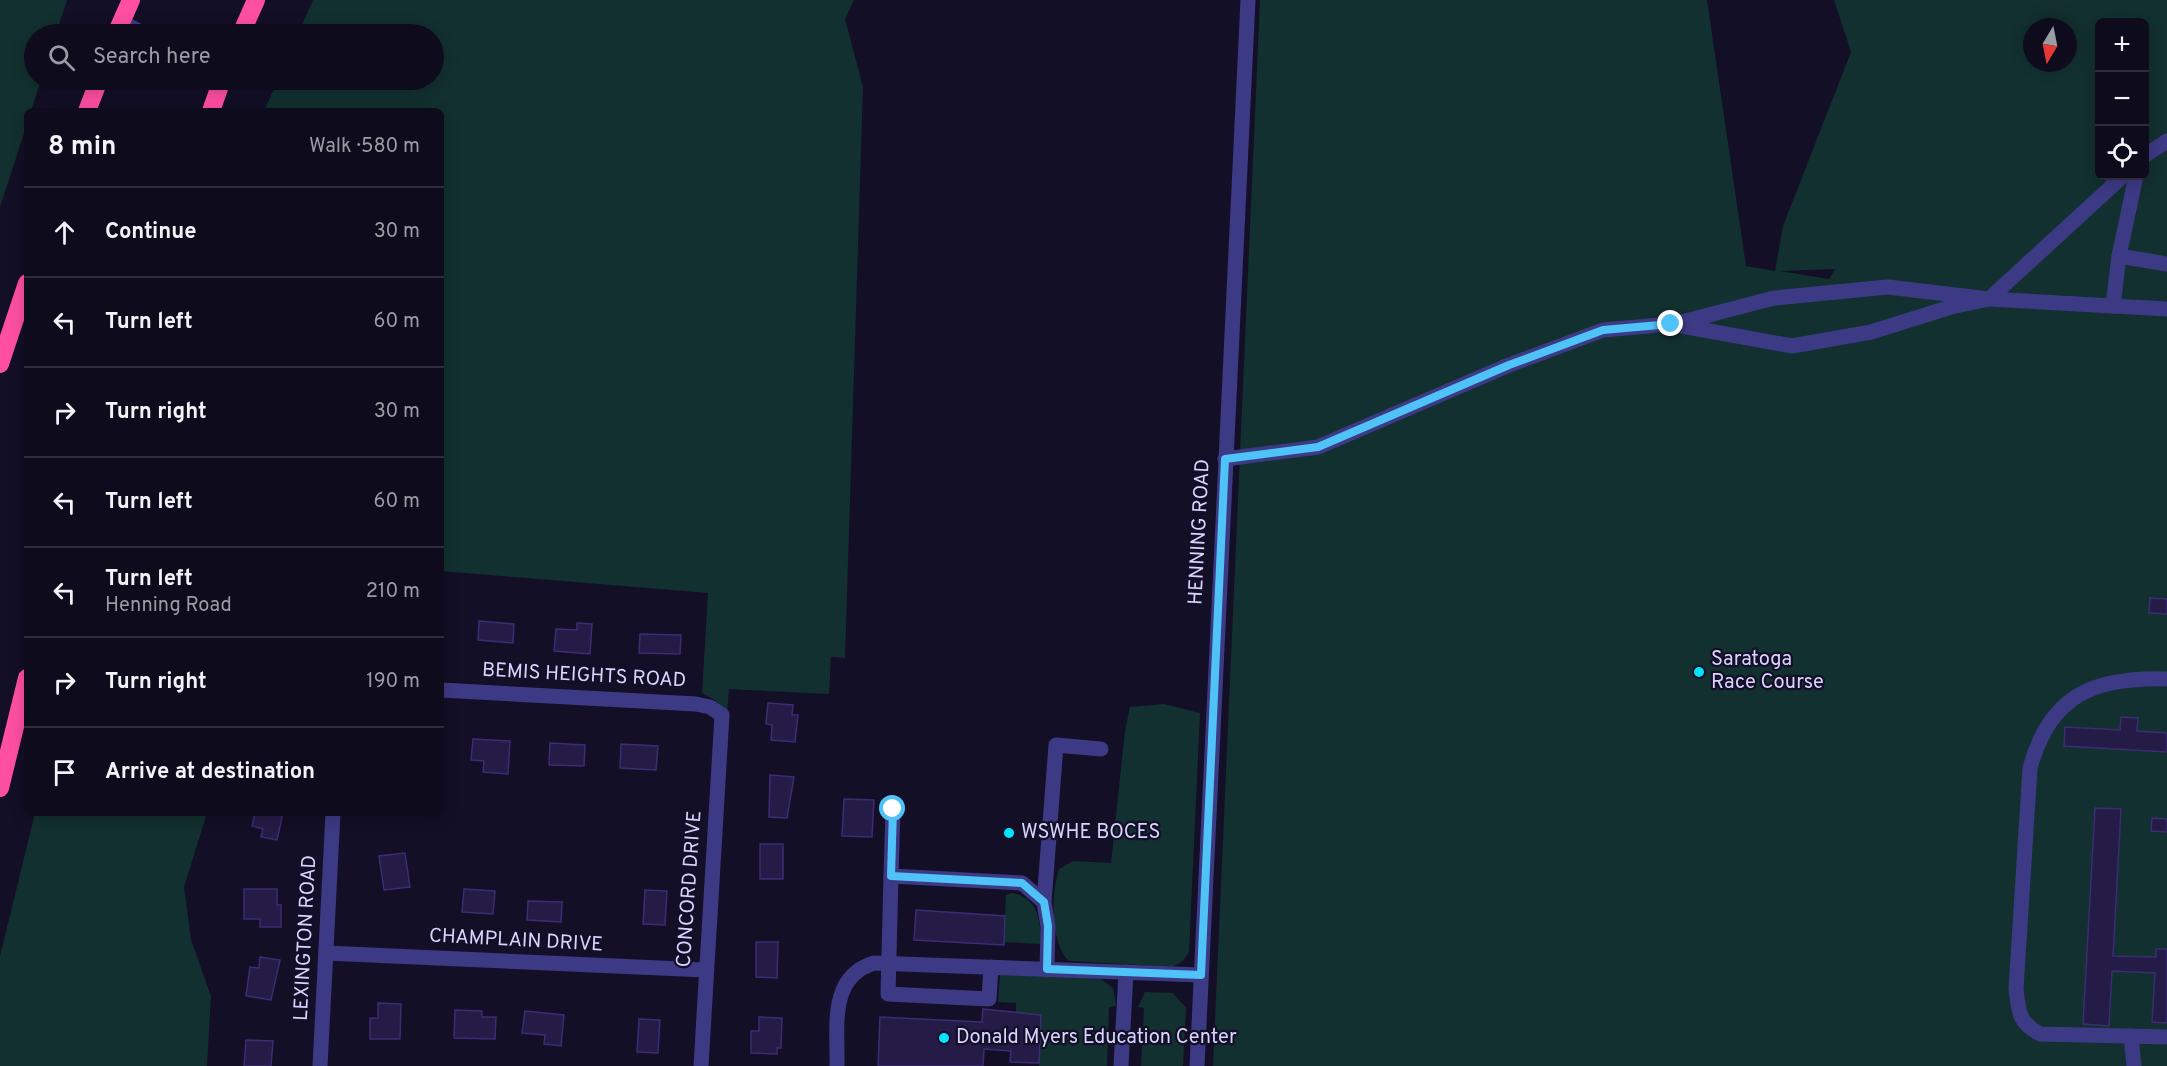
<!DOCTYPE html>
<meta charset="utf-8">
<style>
:root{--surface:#0e0b1c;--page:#171425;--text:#f1f3f6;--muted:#9b9ba3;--line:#2e2b3b}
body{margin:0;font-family:Overpass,sans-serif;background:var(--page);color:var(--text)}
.controls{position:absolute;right:18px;top:18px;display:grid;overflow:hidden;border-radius:9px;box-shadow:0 3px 15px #0003}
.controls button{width:54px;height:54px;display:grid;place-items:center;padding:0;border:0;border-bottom:2px solid var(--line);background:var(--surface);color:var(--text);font:30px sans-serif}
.compass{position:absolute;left:2023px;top:18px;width:54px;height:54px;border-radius:50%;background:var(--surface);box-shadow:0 3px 15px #0003;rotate:190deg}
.stop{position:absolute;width:18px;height:18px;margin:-14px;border:4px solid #4fc3f7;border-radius:50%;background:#fff}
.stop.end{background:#4fc3f7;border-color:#fff;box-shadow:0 2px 6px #0008}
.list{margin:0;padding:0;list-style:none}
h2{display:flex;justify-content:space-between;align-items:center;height:78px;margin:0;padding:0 24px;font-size:26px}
h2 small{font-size:20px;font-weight:400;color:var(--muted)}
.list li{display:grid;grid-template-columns:39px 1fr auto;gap:18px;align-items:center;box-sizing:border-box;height:90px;padding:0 24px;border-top:2px solid var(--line)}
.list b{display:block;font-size:22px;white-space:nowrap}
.list p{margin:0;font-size:20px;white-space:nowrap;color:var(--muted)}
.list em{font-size:20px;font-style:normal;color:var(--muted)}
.icon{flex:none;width:33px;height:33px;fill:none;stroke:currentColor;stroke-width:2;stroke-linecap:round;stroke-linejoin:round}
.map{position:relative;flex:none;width:2167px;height:1066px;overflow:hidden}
.search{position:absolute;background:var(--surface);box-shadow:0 3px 15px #0003;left:24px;top:24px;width:420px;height:66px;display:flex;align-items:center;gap:15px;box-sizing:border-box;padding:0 21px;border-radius:33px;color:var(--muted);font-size:22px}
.panel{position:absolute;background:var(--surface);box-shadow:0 3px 15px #0003;left:24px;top:108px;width:420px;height:708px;border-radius:9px}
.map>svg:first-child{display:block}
.green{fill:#12302f;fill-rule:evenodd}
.building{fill:#241b47;stroke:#3b2d73;stroke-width:1.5}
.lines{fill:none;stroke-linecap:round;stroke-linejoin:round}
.minor{stroke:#3d3a85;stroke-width:15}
.highway{stroke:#ff4fa3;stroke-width:18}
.route{stroke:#4fc3f7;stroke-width:8}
.poi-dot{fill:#00e5ff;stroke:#130f26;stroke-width:2}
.labels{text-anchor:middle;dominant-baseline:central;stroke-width:4.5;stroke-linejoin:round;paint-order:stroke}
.street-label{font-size:20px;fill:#d9d4ff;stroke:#130f26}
.poi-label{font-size:20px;fill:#d9d4ff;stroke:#130f26;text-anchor:start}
</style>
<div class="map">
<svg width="2167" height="1066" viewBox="0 0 2167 1066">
<rect width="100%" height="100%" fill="#130f26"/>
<!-- green -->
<g class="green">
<path d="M0,0H67L56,34H34V80H41L31,111H27V124L0,207Z"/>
<path d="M313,0H854L845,19L863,87L845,658L831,657L829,694L729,689L727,713L715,700L702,693L708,593L441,571V111H264L278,80H434V34H298Z"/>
<path d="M1260,0H1707L1746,266L1775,271L1783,226L1851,52L1834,0H2167V1066H1213ZM2100,22H2144V176H2100ZM2032,27H2068V63H2032ZM1835,269L1829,279L1780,271H1781Z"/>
<path d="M1164,704L1200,713L1189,952L1183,961L1172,967L1069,961C1050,943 1051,893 1059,869L1073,861L1111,863L1125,731L1130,707Z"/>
<path d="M35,813H207L184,887L191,940L211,996L207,1066H0V956Z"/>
<path d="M1012,893C1037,897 1042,921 1040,944L1004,942L1006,895Z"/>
<path d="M1000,973L1101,979L1113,988L1116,1006L1109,1007L1107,1066H1039L1041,1015L1016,1014V1003L998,1002Z"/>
<path d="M1145,992L1173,993L1186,1008L1183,1066H1141L1144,1008L1138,1007Z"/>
</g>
<!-- building -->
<g class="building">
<path d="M2150,598L2167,599V614L2149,613Z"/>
<path d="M479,621L514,624L513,643L478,640Z"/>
<path d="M577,623L592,624L590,654L554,651L556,629L577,630Z"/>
<path d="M640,634L681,635L680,654L639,653Z"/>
<path d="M768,703L793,705L792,715H798L795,742L771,740L772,725L766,724Z"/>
<path d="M2121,717L2138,718L2137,731L2167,733V752L2064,746L2065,727L2120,730Z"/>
<path d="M473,739L510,741L508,774L483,772L484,761L471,760Z"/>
<path d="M550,743L585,745L584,766L549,765Z"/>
<path d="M621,744L658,746L656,770L620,768Z"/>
<path d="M770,775L794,777L787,818L769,817Z"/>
<path d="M844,799L874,800L872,837L842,836Z"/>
<path d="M2095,808L2121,809L2113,956L2156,957V949H2167V1023L2152,1022L2155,973L2112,971L2109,1026L2083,1024Z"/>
<path d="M255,813H283L277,840L261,837L263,829L252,826Z"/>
<path d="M2152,818L2167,819V832L2151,831Z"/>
<rect x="760" y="844" width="23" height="35"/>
<path d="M405,853L410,887L384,890L379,856Z"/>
<path d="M244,889H277V905H281V927H260V919H244Z"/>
<path d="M464,889L495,891L493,914L462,912Z"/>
<path d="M645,890L667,891L665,925L643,924Z"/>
<path d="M528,901L562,902L561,922L527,920Z"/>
<path d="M916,910L1005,916L1004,945L914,940Z"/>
<path d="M756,942H778L777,978L756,977Z"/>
<path d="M260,957L280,960L271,1000L246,996L250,967L259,968Z"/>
<path d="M378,1003L401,1004L400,1039H370V1018H378Z"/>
<path d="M983,1009L1041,1015L1039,1063L1010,1062L1011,1051L984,1049L983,1066H878L880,1017L982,1022Z"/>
<path d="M455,1010L482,1011V1017H496L495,1039L454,1038Z"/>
<path d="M525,1011L564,1015L561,1046L544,1044L545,1035L522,1033Z"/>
<path d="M759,1017L782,1018L781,1048H777V1054L751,1053V1031H759Z"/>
<path d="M639,1019L660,1020L658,1053L637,1052Z"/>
<path d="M246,1040L273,1041L271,1066H244Z"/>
</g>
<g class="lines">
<!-- minor -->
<g class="minor">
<path d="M121,22L145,34"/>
<path d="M2144,156L2167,141"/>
<path d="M2119,256L2167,264"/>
<path d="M2113,306L2119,256L2136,176"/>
<path d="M1678,323L1774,298L1888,287L1989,299L2123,176"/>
<path d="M1225,459L1318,447L1509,365L1603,330L1671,324L1792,346L1871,332L1951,307L1989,299L2167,309"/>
<path d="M2167,679C2095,677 2050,694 2030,768L2016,989C2019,1012 2018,1022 2040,1034L2167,1037"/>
<path d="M441,690L696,704L710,707L722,715L701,1066"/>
<path d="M891,876L893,809"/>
<path d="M326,953L705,970"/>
<path d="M991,967L989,999L888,994L891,876L1022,883L1044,902"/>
<path d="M1047,969L1048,926L1044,902L1056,745L1101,749"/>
<path d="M2131,1036L2134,1066"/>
<path d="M320,1066L333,813"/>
<path d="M837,1066C838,1028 828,977 874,963L1201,975"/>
<path d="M1121,1066L1126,972"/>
<path d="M1197,1066L1248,0"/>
</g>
<!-- highway -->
<g class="highway">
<path d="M116,34L131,0"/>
<path d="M241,34L256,0"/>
<path d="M87,111L99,80"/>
<path d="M211,111L222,80"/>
<path d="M0,364L27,283"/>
<path d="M0,788L27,678"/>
</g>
</g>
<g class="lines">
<!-- route -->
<path class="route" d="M893,809L891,876L1022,883L1044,902L1048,926L1047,969L1201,975L1225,459L1318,447L1509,365L1603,330L1671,324"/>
</g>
<!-- markers -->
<g class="poi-dot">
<circle cx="1699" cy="672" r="6"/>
<circle cx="1009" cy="833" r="6"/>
<circle cx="944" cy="1038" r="6"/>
</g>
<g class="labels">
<!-- street labels -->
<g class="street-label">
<text transform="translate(1200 532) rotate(-87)">HENNING ROAD</text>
<text transform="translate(584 676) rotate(3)">BEMIS HEIGHTS ROAD</text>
<text transform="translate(690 889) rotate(-86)">CONCORD DRIVE</text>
<text transform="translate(306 938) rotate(-87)">LEXINGTON ROAD</text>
<text transform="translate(516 941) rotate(3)">CHAMPLAIN DRIVE</text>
</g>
<!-- poi labels -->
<g class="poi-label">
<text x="1711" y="660">Saratoga<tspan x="1711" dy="23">Race Course</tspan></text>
<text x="1021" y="833">WSWHE BOCES</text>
<text x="956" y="1038">Donald Myers Education Center</text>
</g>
</g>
</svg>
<div class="controls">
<button>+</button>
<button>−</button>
<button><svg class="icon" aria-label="locate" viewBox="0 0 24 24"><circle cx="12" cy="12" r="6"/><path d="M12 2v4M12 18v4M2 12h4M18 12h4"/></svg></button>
</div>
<svg class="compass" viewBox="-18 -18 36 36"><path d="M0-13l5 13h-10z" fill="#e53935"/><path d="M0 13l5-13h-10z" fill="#9b9ba3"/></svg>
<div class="stop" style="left:893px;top:809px"></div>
<div class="stop end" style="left:1671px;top:324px"></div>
<div class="search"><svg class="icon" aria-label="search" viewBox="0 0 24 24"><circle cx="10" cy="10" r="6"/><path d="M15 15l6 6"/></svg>Search here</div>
<section class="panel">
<h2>8 min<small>Walk · 580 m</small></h2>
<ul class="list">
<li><svg class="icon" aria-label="ahead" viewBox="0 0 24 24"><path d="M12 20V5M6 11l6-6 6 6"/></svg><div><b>Continue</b></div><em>30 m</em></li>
<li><svg class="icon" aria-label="left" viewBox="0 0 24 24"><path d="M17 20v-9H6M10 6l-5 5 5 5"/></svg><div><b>Turn left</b></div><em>60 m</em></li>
<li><svg class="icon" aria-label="right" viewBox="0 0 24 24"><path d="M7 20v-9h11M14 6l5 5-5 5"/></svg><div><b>Turn right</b></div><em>30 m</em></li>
<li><svg class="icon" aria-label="left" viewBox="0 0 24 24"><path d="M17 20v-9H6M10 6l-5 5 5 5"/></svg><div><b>Turn left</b></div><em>60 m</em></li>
<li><svg class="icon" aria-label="left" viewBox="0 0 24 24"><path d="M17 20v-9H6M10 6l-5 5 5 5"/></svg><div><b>Turn left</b><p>Henning Road</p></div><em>210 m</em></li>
<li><svg class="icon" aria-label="right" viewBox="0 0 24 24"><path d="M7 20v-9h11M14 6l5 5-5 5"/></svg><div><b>Turn right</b></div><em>190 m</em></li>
<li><svg class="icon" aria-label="arrive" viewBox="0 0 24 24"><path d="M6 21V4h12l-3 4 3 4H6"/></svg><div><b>Arrive at destination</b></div></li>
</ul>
</section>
</div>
